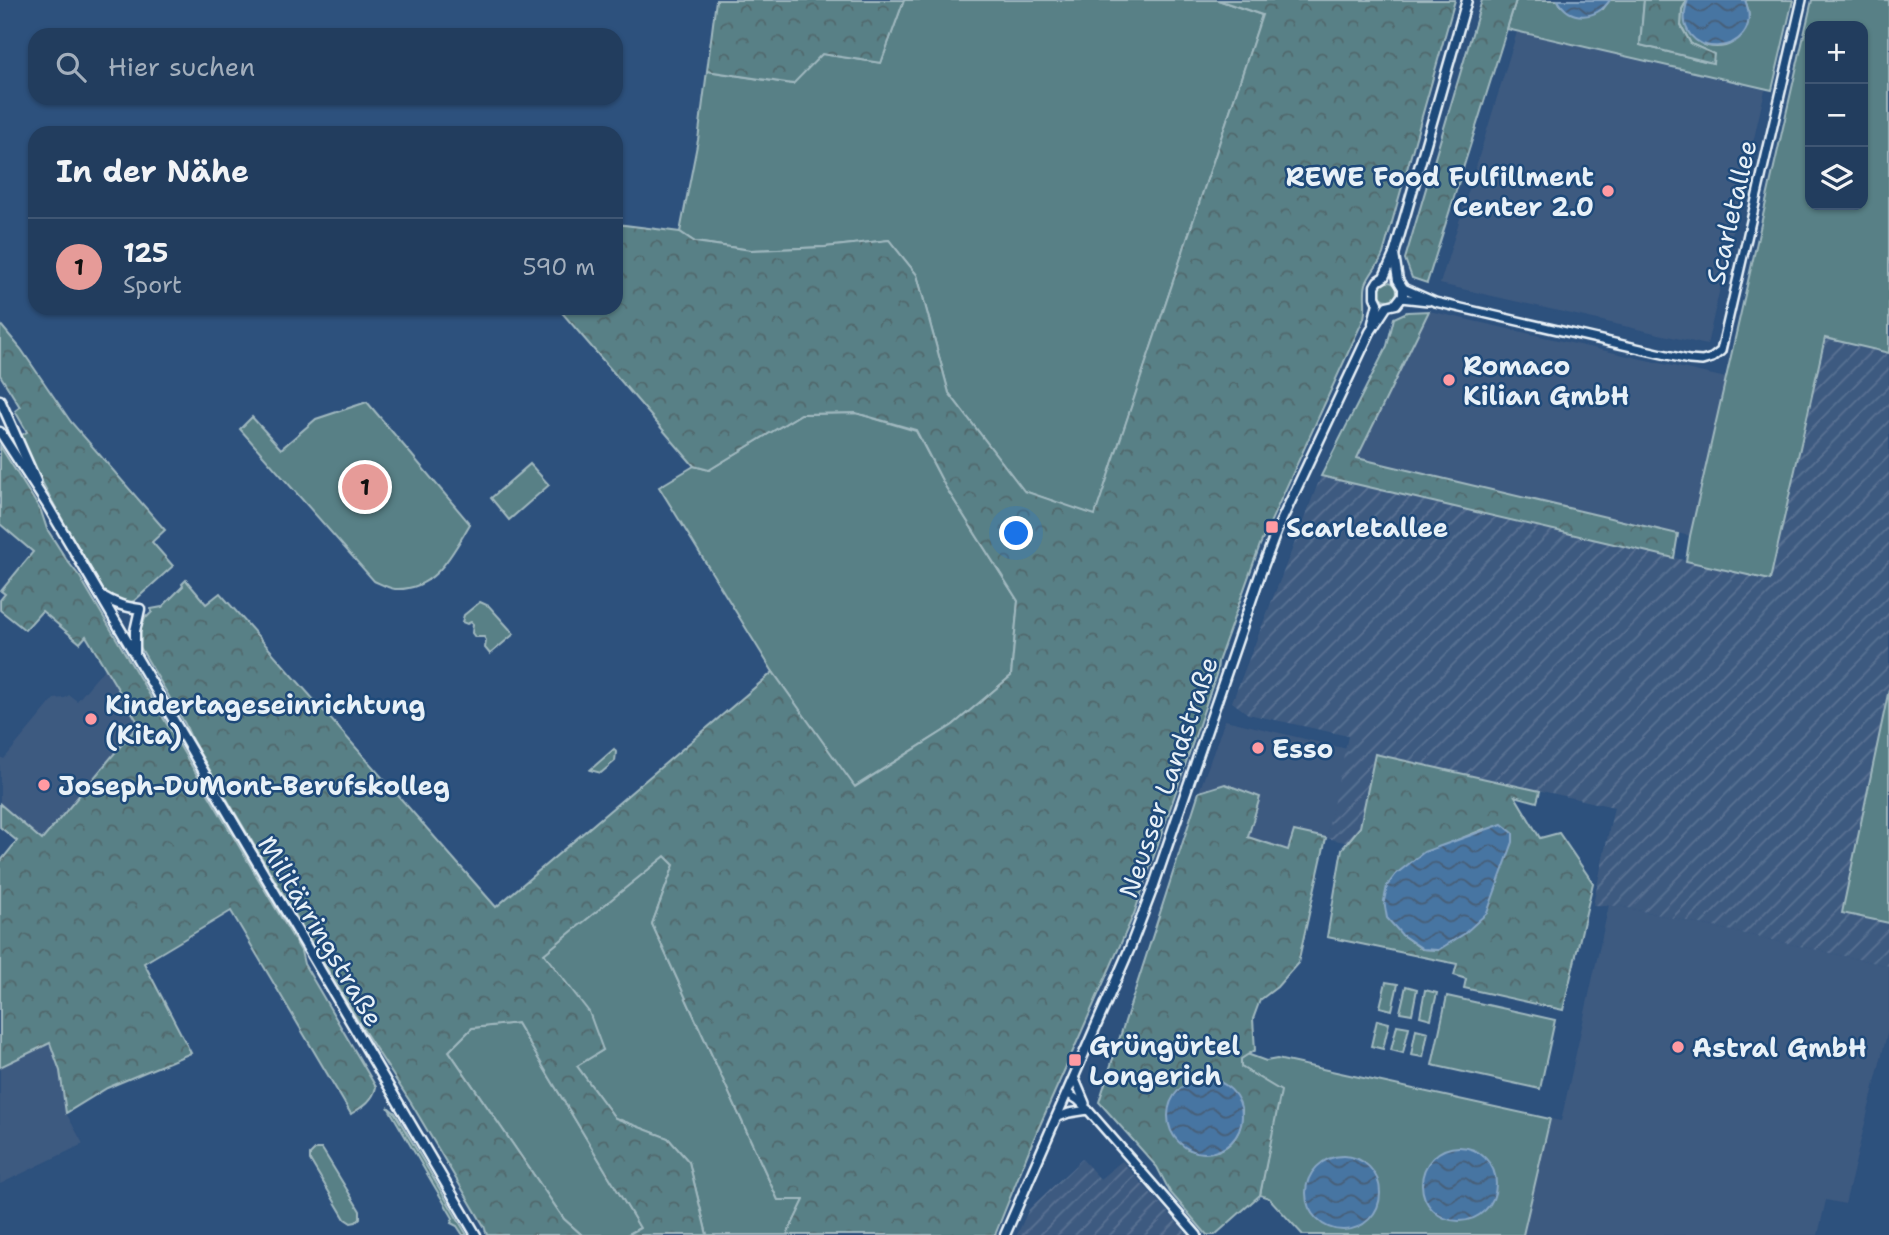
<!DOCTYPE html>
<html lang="de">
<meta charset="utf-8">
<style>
:root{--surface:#223d5e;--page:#2a4464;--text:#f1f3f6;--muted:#a2aebc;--line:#3f5673;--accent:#e69b98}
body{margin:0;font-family:"Shantell Sans",sans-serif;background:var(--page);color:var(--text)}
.controls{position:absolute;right:21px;top:21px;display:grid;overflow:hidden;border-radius:14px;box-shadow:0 2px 5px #0004}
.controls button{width:63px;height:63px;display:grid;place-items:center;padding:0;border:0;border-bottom:2px solid var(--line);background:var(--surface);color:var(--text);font:35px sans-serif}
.you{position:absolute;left:1017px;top:534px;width:24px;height:24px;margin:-18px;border:5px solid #fff;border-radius:50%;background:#1a73e8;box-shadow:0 0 0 10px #1a73e833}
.badge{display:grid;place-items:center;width:46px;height:46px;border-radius:50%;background:var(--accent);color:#111;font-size:23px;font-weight:700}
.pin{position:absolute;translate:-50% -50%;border:4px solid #fff;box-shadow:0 2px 7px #0006}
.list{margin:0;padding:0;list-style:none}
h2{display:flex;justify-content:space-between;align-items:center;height:91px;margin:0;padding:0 28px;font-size:30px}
h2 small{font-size:23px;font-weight:400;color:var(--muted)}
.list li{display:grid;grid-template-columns:46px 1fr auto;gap:21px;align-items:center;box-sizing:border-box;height:98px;padding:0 28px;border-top:2px solid var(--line)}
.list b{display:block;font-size:26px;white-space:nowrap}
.list p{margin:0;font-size:23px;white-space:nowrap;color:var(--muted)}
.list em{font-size:23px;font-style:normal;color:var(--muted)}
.icon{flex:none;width:38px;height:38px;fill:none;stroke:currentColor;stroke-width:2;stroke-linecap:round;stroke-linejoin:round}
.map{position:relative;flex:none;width:1889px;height:1235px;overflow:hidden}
.search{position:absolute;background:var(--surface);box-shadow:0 2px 5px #0004;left:28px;top:28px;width:595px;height:77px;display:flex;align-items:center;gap:18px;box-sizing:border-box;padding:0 24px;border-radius:21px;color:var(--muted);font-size:26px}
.panel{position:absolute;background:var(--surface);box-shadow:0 2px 5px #0004;left:28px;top:126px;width:595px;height:189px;border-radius:21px}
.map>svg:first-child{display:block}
.built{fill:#3e5a80}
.industrial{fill:url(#industrial-furrows)}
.green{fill:#598086;stroke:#a0b8bf;stroke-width:2;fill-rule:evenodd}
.forest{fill:url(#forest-crowns);stroke:#a0b8bf;stroke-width:2;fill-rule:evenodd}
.water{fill:url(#water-waves);stroke:#87a6c4;stroke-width:2}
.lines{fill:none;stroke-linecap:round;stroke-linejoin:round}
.tertiary-casing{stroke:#e8f1f8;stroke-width:12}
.secondary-casing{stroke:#e8f1f8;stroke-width:13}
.tertiary{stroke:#1f4a7a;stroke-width:7}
.secondary{stroke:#1f4a7a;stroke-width:8}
.poi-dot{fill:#ff9aa2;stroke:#1f4a7a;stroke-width:2.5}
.labels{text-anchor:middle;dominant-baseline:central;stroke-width:5;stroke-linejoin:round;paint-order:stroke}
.poi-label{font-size:26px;font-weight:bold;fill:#e8f1f8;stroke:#1f4a7a;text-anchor:start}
.street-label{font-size:26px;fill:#e8f1f8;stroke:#1f4a7a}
</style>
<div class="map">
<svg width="1889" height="1235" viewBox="0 0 1889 1235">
<defs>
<pattern id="industrial-furrows" width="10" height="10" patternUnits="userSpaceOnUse" patternTransform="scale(1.75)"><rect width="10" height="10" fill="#3e5a80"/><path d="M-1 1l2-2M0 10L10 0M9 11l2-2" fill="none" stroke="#5a7293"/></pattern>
<pattern id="forest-crowns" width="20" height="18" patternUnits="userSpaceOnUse" patternTransform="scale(1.75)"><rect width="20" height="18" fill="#598086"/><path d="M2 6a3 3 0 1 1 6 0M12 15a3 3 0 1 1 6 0" fill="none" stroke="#50676b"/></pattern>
<pattern id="water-waves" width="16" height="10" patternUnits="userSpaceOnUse" patternTransform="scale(1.75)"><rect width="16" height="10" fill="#4774a2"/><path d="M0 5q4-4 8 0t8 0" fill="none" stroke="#465e76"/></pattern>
</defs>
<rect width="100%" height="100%" fill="#2d517d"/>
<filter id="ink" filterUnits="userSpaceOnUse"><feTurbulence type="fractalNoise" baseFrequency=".0143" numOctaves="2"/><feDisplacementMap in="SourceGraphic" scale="14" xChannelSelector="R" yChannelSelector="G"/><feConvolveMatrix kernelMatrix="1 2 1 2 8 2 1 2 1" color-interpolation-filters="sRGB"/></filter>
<g filter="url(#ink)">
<!-- built -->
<g class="built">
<path d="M1517,32L1765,90L1707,345L1440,284Z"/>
<path d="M1429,311L1726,378L1690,536L1356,458Z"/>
<path d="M105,668L139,724L42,840L0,804V757L4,759L54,699L65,698L69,695L77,701Z"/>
<path d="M1225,720L1347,749L1326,838L1294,831L1289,850L1247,836L1260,797L1199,792Z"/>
<path d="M1609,905L1619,906L1889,966V1026L1845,1204L1826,1200L1818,1235H1523L1550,1119L1561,1121Z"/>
<path d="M50,1043L60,1071L66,1113L83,1144L0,1184V1067Z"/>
</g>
<!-- industrial -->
<g class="industrial">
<path d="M1825,338L1889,353V966L1619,906L1593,905L1614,807L1383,756L1363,846L1326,838L1348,736L1248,714L1232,702L1321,476L1770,580Z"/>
<path d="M1082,1159L1100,1179L1122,1161L1188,1235H1017L1029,1209Z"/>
</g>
<!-- green -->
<g class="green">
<path d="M904,0H1218L1262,15L1095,516L1024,491L949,393L917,275L889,240L825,247L751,250L695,242L680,232L698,140L707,71L792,84L822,54L881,63Z"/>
<path d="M1516,0H1558L1561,6L1603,9L1610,0H1644L1640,45L1713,63V54L1691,44L1681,25L1682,9L1687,0H1688C1680,21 1691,47 1716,47C1722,47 1728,46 1732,43C1735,40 1739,34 1742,30C1751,19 1750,13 1745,0H1793L1772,90L1507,29Z"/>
<path d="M1812,0H1889V353L1825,338L1770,580L1686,561L1690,536ZM1810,26H1863V205H1810Z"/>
<circle cx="1388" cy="291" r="9"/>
<path d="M367,402L470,524C452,554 435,591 395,589C388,588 381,584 374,581L240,429L252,417L281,449L316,419Z"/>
<path d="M856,413L916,431L945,486L1018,601L1011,676L953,725L854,787L773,672L659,487L694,466L709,470L801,414Z"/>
<path d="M530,464L549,485L509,520L491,498Z"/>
<path d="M480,602L489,606L514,634L490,654L485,648L486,640L484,637H475L472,633L473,624L471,622L467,624L462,622L464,615Z"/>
<path d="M1889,689V923L1842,913Z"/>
<path d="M614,749L616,752L615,761L601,773L590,770Z"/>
<path d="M665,856L674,865L652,924L778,1200L805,1199L787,1235H707L689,1162L668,1138L615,1118L577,1066L603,1050L544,953Z"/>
<path d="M1386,982L1398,984L1392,1010L1380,1007Z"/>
<path d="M1406,986L1417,989L1412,1014L1400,1012Z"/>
<path d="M1425,990L1437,993L1431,1019L1420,1016Z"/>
<path d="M1447,996L1555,1020L1540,1089L1432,1065Z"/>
<path d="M1377,1020L1389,1023L1383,1049L1371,1046Z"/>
<path d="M517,1023L640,1228L627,1235H582L564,1219L449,1051L472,1028Z"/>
<path d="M1397,1025L1409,1027L1403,1053L1391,1050Z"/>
<path d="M1416,1029L1428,1032L1423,1057L1411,1055Z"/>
<path d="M1247,1054L1266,1061L1277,1059L1550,1119L1523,1235H1303L1269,1198L1260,1195L1280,1091L1241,1067V1059Z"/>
<path d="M316,1149H322L324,1152L360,1211V1218L356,1222L351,1223L345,1219L310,1160V1155Z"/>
</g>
<!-- forest -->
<g class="forest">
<path d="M716,0H904L881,63L822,54L793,84L707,71Z"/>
<path d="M1218,0H1455L1383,254C1379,265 1370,273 1366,284C1363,295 1367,306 1364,318L1260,545L1218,662L1217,672L1134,914L1032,1143L995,1235H787L804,1200H778L652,924L674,865L665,856L544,954L589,1012L603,1050L577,1066L615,1118L668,1138L689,1162L707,1235H627L640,1228L517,1023L472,1028L449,1051L564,1219L582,1235H487L484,1226L411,1103L363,1029L192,740L185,724L140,647L139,634L146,616L147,617L152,612L151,609L162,607L183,586L182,584L186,580L206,604L220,593L496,907L773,672L855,787L953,725L1011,676L1018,601L945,486L916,430L856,413L801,414L709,470L694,466L558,308H616V224L680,232L695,242L751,250L825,247L889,240L917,275L949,393L1024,491L1095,515L1262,15Z"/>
<path d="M1482,0H1516L1427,283L1412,278L1405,259Z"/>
<path d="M1644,0H1687L1682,9L1681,26L1691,44L1714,54L1713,63L1640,45Z"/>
<path d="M1429,311L1357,458L1678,534L1674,558L1321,476L1387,346L1394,318L1407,312Z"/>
<path d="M0,324L21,349L71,422L165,530L152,542L173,566L134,601L122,605L111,600L105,593C75,541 44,491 20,436L27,432L15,411L20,407L0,375Z"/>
<path d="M0,446L41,511L47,529L66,559L80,577L301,951L304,964L376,1087C373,1101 362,1107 351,1114L231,911L144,963L191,1053L107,1088L66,1113L60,1071L50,1043L0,1067V862L17,841L0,827V804L42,840L139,724L86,636L80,643L42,611L25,630L0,610V600L5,594L1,591L33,552L0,524Z"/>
<path d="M1375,754L1540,791L1537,802L1515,796L1540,838L1559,833L1593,883L1563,1010L1464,988L1466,979L1454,975L1457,964L1327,937L1342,849L1360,827ZM1484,829L1438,950L1422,949L1402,935L1457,840Z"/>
<path d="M1225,784L1260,797L1248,837L1288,850L1294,831L1326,838L1298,963L1277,987L1260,1000L1253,1019L1255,1050L1241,1059V1067L1281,1091L1260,1195L1215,1235H1207L1170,1192L1157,1167L1099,1102L1199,792ZM1242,1110C1242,1143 1220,1160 1188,1149Z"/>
<path d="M388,1107L395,1113L467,1235H463L457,1226L451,1223L453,1218Z"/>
</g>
<!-- water -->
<g class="water">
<path d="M1558,0H1610C1596,20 1570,22 1558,0Z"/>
<path d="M1688,0H1745C1769,60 1665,63 1688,0Z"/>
<path d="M1502,824L1513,833V842L1487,913L1464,934L1438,950L1423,949L1402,935L1387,918L1384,901L1387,886L1396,874L1424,852Z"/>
<circle cx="1205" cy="1116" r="37"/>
<circle cx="1459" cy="1184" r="37"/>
<circle cx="1343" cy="1193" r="37"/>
</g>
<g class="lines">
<defs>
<g id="tertiary">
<path d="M1403,288L1435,302L1689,360L1702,361L1712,358L1721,351L1802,0"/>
<path d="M1401,298L1428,301"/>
<path d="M1074,1077L1085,1103"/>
<path d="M1067,1093L1078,1100L1088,1110L1197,1235"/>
<path d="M1056,1118L1069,1113L1088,1110"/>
</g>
<g id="secondary">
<path d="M1373,323L1378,303L1375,297V286L1378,281L1384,277L1394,255L1467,0"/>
<path d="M0,400L36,481"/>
<path d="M0,432L46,503L476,1235"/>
<path d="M102,596C115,604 125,607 140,609L135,631V653"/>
<path d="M1005,1235L1130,948L1154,885L1261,572L1277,530L1370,332L1387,306L1396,304L1403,295V288L1398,280L1394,255"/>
</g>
</defs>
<!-- tertiary casing -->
<use href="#tertiary" class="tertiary-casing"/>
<!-- secondary casing -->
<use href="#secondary" class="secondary-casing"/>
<!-- tertiary -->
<use href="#tertiary" class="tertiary"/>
<!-- secondary -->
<use href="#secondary" class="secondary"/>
</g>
</g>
<!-- markers -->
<g class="poi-dot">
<circle cx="1608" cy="191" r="7"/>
<circle cx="1449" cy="380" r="7"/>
<rect x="1265" y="520" width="14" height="14" rx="3.5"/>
<circle cx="91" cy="719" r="7"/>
<circle cx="1258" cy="748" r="7"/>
<circle cx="44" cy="785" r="7"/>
<circle cx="1678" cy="1047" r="7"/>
<rect x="1068" y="1053" width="14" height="14" rx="3.5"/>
</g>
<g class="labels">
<!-- poi labels -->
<g class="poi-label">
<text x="1594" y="176" text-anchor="end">REWE Food Fulfillment<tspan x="1594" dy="30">Center 2.0</tspan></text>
<text x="1463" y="365">Romaco<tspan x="1463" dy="30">Kilian GmbH</tspan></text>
<text x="1286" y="527">Scarletallee</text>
<text x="105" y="704">Kindertageseinrichtung<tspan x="105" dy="30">(Kita)</tspan></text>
<text x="1272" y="748">Esso</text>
<text x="58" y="785">Joseph-DuMont-Berufskolleg</text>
<text x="1089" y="1045">Grüngürtel<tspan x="1089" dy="30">Longerich</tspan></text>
<text x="1692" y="1047">Astral GmbH</text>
</g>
<!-- street labels -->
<g class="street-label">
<text transform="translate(1731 212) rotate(-77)">Scarletallee</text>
<text transform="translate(1168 777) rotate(-71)">Neusser Landstraße</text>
<text transform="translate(321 931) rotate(59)">Militärringstraße</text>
</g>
</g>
</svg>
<div class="controls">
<button>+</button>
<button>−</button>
<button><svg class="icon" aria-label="layers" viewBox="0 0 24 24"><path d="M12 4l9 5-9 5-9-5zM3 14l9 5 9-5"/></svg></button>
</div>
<div class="you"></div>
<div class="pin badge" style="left:365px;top:487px">1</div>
<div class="search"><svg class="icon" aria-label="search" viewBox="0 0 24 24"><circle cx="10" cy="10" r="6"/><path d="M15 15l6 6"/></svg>Hier suchen</div>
<section class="panel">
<h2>In der Nähe<small></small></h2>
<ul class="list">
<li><span class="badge">1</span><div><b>125</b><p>Sport</p></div><em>590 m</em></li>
</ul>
</section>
</div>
